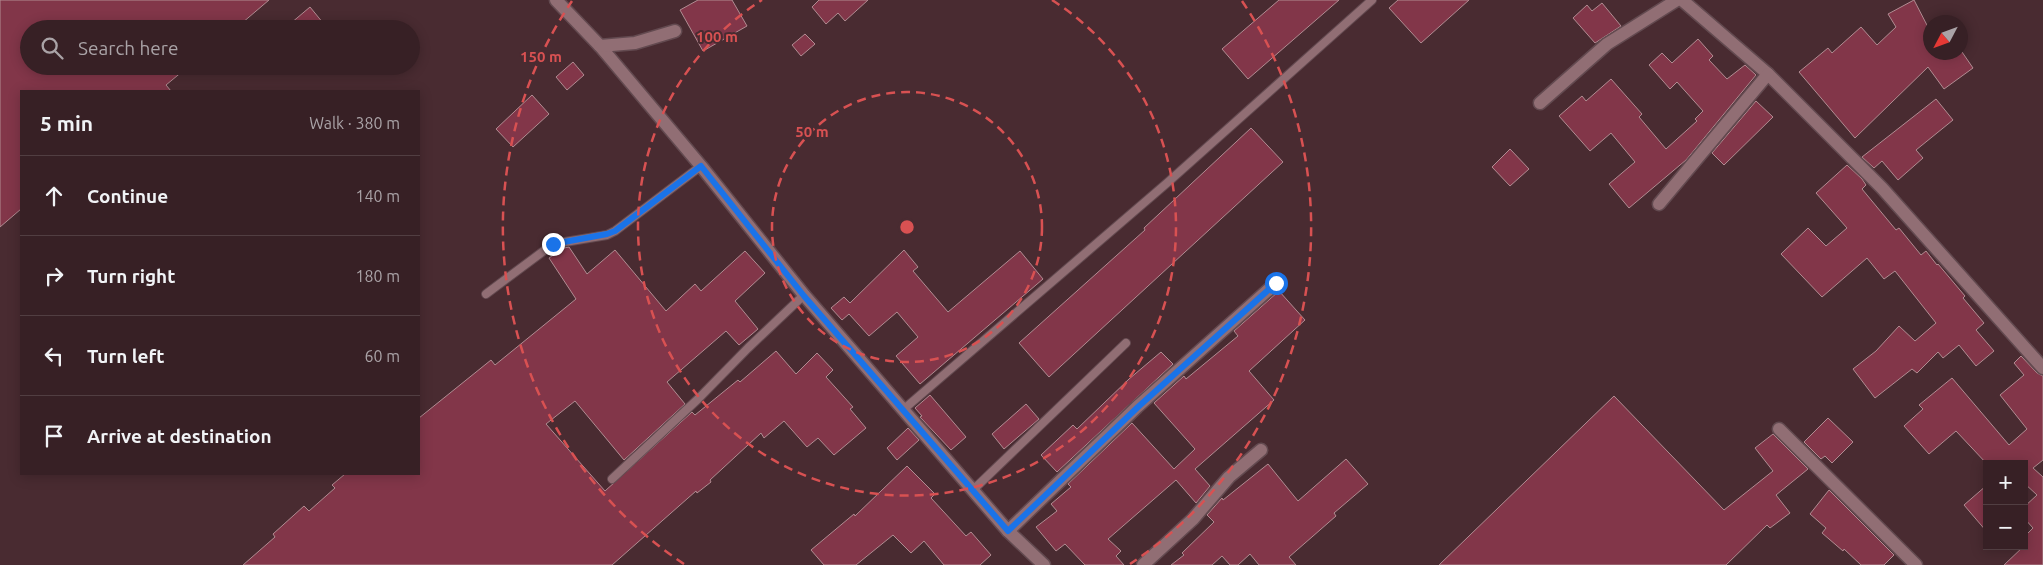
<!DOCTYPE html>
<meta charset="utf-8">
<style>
:root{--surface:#372025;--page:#422d32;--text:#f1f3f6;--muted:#aaa3a7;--line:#513e42}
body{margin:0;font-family:Ubuntu,sans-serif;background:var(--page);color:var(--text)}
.controls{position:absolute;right:15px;bottom:15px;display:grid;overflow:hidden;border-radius:0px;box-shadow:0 2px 12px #0003}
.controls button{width:45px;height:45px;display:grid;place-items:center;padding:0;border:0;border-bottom:1px solid var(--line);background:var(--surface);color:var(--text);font:25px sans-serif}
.compass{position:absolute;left:1923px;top:15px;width:45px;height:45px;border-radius:50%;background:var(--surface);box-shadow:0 2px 12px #0003;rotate:229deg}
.stop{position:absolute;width:15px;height:15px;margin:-11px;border:4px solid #1a73e8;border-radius:50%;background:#fff}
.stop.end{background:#1a73e8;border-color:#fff;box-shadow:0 1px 5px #0008}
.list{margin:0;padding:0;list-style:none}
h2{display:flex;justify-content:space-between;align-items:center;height:65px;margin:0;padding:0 20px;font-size:21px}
h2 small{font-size:16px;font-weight:400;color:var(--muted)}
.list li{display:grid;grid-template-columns:32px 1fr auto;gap:15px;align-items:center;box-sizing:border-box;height:80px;padding:0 20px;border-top:1px solid var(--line)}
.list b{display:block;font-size:19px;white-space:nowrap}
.list em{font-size:16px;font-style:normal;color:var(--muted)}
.icon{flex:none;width:28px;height:28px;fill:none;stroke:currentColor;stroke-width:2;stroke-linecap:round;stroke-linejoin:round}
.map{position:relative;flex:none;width:2043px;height:565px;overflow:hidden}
.search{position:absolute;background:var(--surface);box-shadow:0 2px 12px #0003;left:20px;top:20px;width:400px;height:55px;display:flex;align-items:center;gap:12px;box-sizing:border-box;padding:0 18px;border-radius:28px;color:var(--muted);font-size:19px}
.panel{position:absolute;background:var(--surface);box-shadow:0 2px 12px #0003;left:20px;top:90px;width:400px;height:385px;border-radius:0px}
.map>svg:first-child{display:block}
.building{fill:#823649;stroke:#b18c92}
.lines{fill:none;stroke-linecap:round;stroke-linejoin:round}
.service-casing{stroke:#634a50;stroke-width:10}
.minor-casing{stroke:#634a50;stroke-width:15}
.service{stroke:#916e74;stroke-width:8}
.minor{stroke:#916e74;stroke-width:12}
.route{stroke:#1a73e8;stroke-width:6}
.ring{fill:none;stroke:#d85152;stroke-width:2.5;stroke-dasharray:9 6}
.centre{fill:#d85152;stroke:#492b31;stroke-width:2.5}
.ring-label{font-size:15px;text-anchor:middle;font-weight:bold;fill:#d85152;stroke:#492b31;stroke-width:4;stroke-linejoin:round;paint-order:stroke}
</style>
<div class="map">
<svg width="2043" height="565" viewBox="0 0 2043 565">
<rect width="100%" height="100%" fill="#492b31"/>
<!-- building -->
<g class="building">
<path d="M0,0H269L235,29H29V66H189L166,85L171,91H21V209L0,227Z"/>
<path d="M698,0H732L747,26L703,51L680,10Z"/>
<path d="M819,0H868L845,21L838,13L826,24L812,7Z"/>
<path d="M1279,0H1339L1248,79L1222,49Z"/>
<path d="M1398,0H1469L1421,43L1389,8Z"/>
<path d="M1914,0L1930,31V52H1962L1973,68L1944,89L1928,67L1855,138L1799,72L1828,48L1832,53L1861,27L1877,45L1896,27L1888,14Z"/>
<path d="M1602,3L1621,26L1595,43L1573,18L1587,5L1592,11Z"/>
<path d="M310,7L328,29H284Z"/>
<path d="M805,34L815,44L801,56L792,45Z"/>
<path d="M1698,39L1713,56L1709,60L1727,79L1745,65L1756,75L1686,160L1629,208L1609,184L1635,162L1611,133L1590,151L1559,116L1582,96L1586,101L1611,79L1642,114L1639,117L1666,149L1697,121L1695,119L1703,111L1677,82L1670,89L1649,65L1662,53L1672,63Z"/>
<path d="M573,62L584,75L567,90L556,77Z"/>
<path d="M532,95L549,114L513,147L496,129Z"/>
<path d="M1936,99L1953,120L1916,150L1923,158L1898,180L1882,161L1874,168L1862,157Z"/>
<path d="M1756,101L1773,117L1724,165L1712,153Z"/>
<path d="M1251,128L1283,162L1049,377L1019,343L1145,230L1144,228Z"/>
<path d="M1510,149L1529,169L1510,186L1492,167Z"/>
<path d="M1847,165L1862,179L1866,185L1862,189L1896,230L1899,228L1921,255L1926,251L1937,265L1938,264L1965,296L1963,298L1984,323L1976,330L1994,351L1976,366L1959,345L1943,358L1938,352L1917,373L1912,369L1875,398L1853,369L1876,351L1899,326L1915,341L1936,323L1895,271L1884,279L1867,258L1822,297L1781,254L1808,228L1826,246L1847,228L1816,193Z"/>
<path d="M569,247L587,274L615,250L666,311L695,284L701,291L745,251L765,273L735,301L758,329L739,345L726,331L667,382L685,404L624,460L575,401L546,424L605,491L692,412L695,415L738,380L740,382L776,351L796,374L817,353L833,370L826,377L853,407L850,409L866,428L834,455L818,438L807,447L784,421L764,438L761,433L710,480L711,482L697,493L696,491L612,565H243L275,537L273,534L304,506L309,511L335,488L332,485L345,474H419V418L491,360L495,365L576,299L549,258L564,248Z"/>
<path d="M904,250L918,267L913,271L948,312L1020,251L1043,279L920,384L896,356L918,337L897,312L869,336L849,314L842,320L831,308L844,297L850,303Z"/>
<path d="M1279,291L1305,320L1249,371L1274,400L1195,469L1210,486L1196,503L1176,480L1108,539L1121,551L1116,556L1124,565H1085L1065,544L1056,551L1036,527L1057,511L1051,504L1071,487L1068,484L1132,423L1174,469L1195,449L1154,403L1184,376L1186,379L1238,336L1234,331Z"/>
<path d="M1161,352L1173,364L1057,472L1041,455L1073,425L1077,429L1129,379Z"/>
<path d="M2021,356L2037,373L2043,376V460L2033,468L2043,477V565H2004L2024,546V537L2033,528L2024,518V507L2037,495L2024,483V464H1987L1956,431L1929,454L1904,426L1923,409L1919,405L1952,378L2009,445L2027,429L2000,395L2024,375L2014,363Z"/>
<path d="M930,395L966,437L951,450L920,417L922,416L915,408Z"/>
<path d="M1614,396L1724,510L1773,471L1755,448L1773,434L1808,469L1776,495L1790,513L1770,528L1767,525L1726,565H1439Z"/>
<path d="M1026,404L1039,419L1004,449L992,434Z"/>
<path d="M1828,418L1853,442L1832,463L1825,456L1821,459L1804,442Z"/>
<path d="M908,428L919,440L897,460L887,448Z"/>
<path d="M1346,459L1368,484L1334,513L1336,516L1289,557L1296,565H1259L1250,554L1238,565H1230L1222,556L1212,565H1171L1184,555L1182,553L1214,522L1207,515L1222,498L1223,500L1268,464L1298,501Z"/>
<path d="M907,466L935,494L931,498L966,536L971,532L991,555L980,565H944L924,541L911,553L893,535L856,565H824L811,550L854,514L855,516Z"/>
<path d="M1987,485V532L1964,505Z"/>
<path d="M1829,490L1894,555L1884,565H1861L1844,549L1843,551L1822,533L1826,528L1810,514Z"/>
</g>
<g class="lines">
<defs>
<g id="service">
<path d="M486,294L553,244L607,235L615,231L701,166"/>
<path d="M904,409L1167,183L1372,0"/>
<path d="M612,479L698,399L748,348L804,295"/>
<path d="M973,490L1126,343"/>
</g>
<g id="minor">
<path d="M556,0L600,46L701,166L804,295L1008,531L1044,565"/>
<path d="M1682,0L1768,74L1882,188L2043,368"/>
<path d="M600,46L635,43L675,31"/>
<path d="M1540,103L1607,44L1677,0"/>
<path d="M1659,204L1768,74"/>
<path d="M1779,429L1916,565"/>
<path d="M1008,531L1137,407L1276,283"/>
<path d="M1143,565L1193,519L1229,477L1261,450"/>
</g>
</defs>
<!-- service casing -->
<use href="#service" class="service-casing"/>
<!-- minor casing -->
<use href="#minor" class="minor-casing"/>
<!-- service -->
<use href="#service" class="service"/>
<!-- minor -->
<use href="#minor" class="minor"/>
</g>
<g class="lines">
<!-- route -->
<path class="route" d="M553,244L607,234L615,231L701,166L804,296L1008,531L1138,407L1276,283"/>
</g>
<!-- distance rings -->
<g class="ring">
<circle cx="907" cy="227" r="135"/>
<path d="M1052 0A269 269 0 1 1 762 0"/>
<path d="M684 564A404 404 0 0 1 572 1M1242 1A404 404 0 0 1 1130 564"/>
</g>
<circle cx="907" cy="227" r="8" class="centre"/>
<g class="ring-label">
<text x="717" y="42">100 m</text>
<text x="541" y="62">150 m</text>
<text x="812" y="137">50 m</text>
</g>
</svg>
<div class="controls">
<button>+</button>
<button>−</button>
</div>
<svg class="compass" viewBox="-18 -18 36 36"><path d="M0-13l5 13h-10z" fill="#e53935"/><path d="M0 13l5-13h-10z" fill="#aaa3a7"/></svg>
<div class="stop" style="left:1276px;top:283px"></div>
<div class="stop end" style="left:553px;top:244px"></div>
<div class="search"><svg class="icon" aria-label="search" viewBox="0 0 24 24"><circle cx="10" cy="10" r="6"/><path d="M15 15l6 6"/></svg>Search here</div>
<section class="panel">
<h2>5 min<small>Walk · 380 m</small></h2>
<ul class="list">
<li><svg class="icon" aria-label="ahead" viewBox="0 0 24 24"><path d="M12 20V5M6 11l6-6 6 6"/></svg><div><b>Continue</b></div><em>140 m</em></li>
<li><svg class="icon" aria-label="right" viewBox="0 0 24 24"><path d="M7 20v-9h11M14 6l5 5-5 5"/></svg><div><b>Turn right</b></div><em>180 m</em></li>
<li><svg class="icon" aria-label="left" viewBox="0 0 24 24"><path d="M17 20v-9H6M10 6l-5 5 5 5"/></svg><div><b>Turn left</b></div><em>60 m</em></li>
<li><svg class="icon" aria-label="arrive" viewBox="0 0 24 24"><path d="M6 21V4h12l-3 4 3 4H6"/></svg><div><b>Arrive at destination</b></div></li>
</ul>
</section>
</div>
